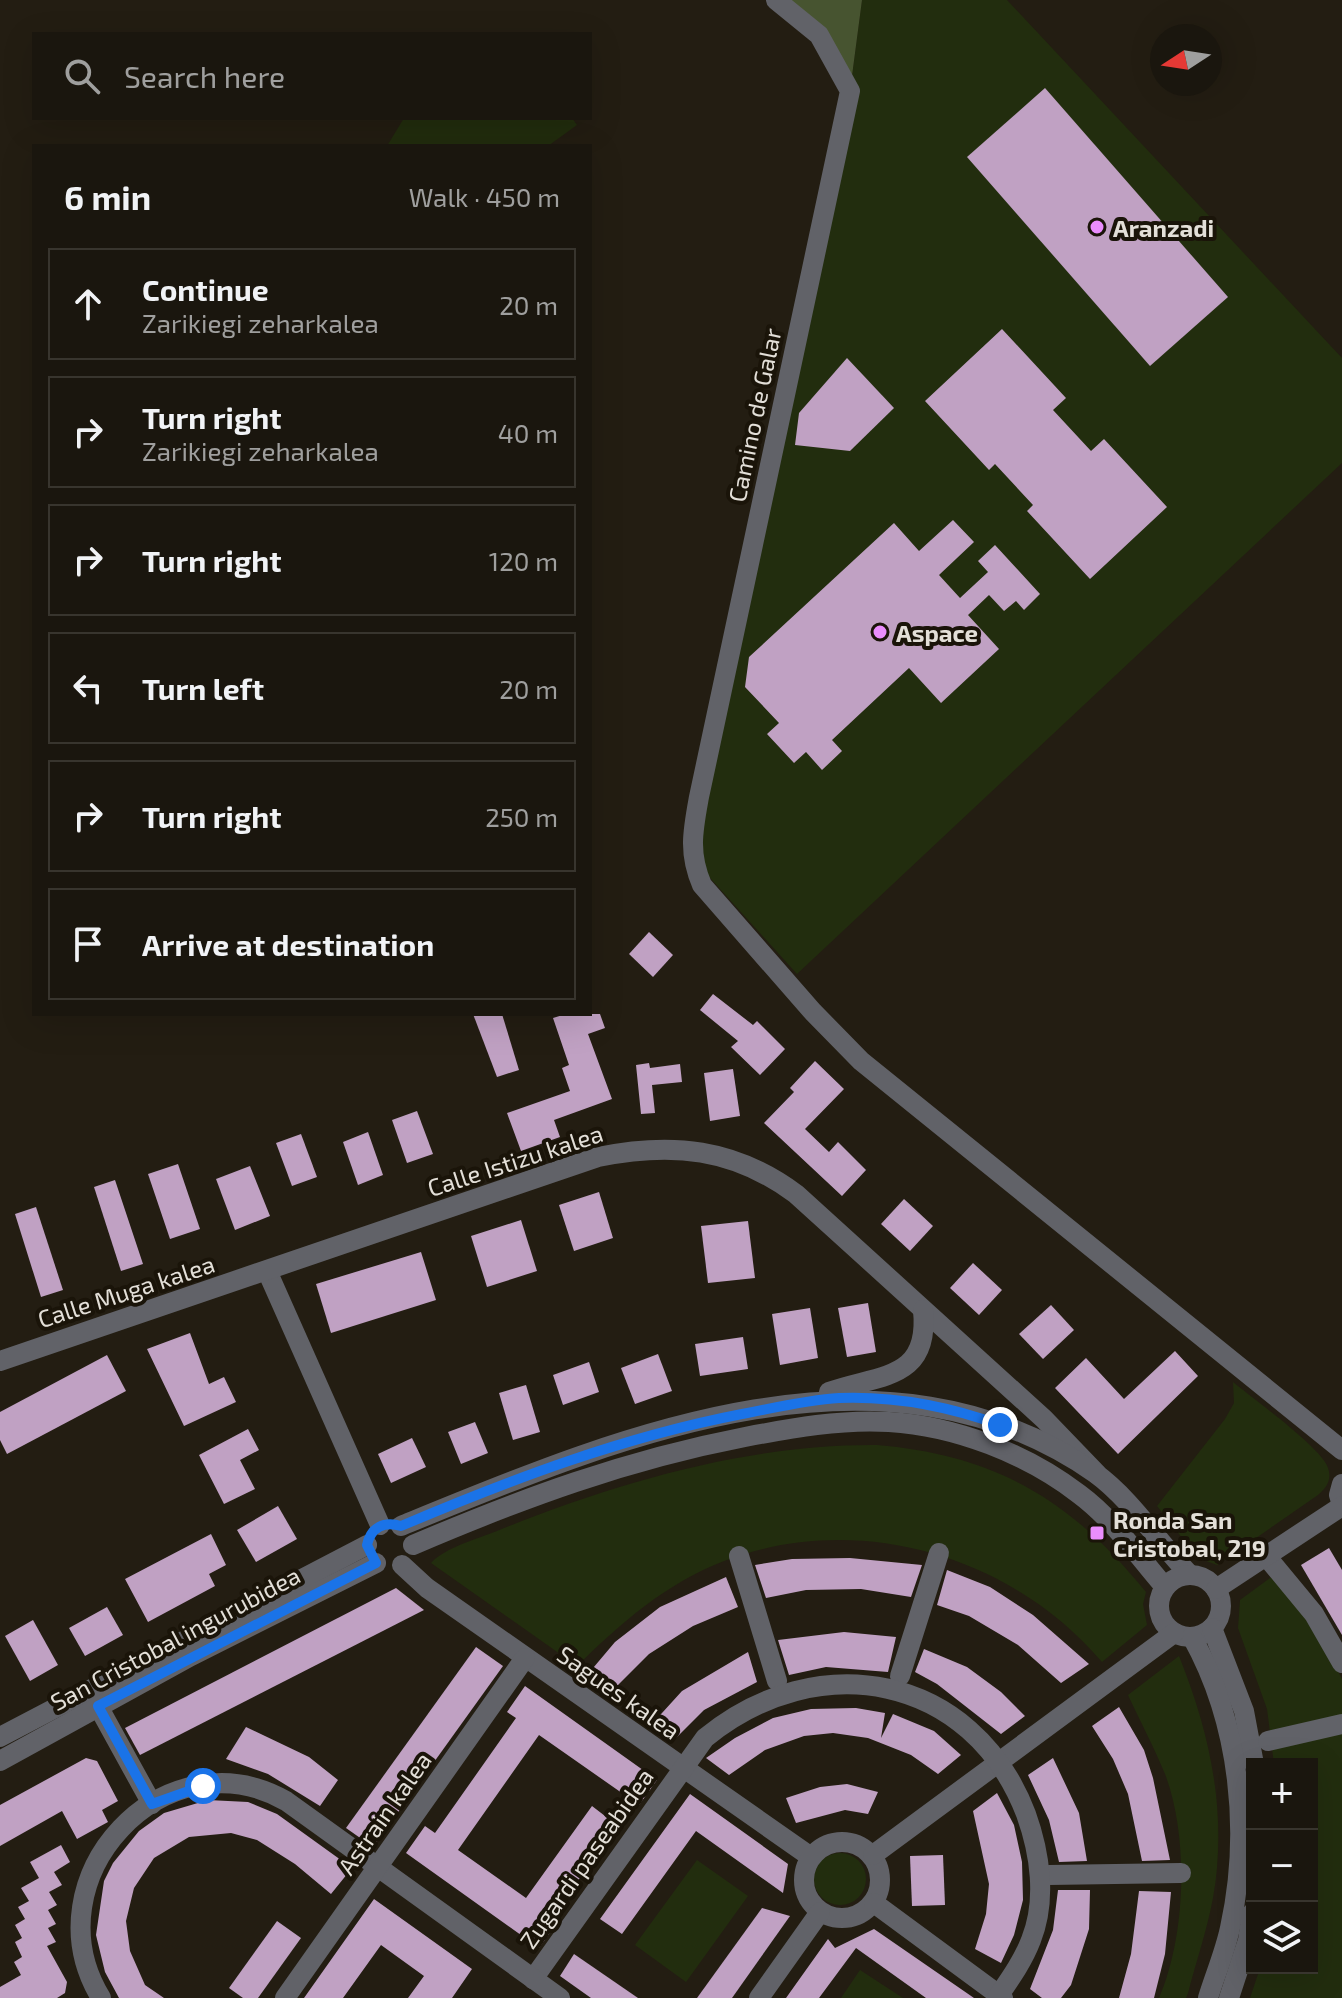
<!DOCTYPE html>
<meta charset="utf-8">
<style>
:root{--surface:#1a160e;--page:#231f17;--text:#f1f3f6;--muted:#9f9f9e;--line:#38352e}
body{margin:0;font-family:"Exo 2",sans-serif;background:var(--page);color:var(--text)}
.controls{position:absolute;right:24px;bottom:24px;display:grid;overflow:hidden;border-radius:0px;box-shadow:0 8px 32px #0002}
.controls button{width:72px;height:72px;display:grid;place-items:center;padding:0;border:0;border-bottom:2px solid var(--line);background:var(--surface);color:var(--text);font:40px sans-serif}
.compass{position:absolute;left:1150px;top:24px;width:72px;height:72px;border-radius:50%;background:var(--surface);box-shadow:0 8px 32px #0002;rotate:258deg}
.stop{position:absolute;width:24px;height:24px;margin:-18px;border:6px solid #1a73e8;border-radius:50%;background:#fff}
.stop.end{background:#1a73e8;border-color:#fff;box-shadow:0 2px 8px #0008}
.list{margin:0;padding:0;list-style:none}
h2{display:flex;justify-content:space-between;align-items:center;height:104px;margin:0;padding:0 32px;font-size:34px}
h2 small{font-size:26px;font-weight:400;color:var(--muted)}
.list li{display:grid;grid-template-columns:52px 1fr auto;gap:24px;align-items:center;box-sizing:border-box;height:112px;margin:0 16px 16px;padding:0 16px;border:2px solid var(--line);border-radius:0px}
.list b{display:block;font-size:30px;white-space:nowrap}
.list p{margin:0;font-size:26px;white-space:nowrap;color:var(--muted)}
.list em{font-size:26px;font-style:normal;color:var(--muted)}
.icon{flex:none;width:44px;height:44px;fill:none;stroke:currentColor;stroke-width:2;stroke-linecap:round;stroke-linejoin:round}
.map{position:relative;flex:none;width:1342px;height:1998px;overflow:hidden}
.search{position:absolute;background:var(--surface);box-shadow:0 8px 32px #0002;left:32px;top:32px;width:560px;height:88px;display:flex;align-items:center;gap:20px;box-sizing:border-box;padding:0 28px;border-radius:0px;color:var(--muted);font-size:30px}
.panel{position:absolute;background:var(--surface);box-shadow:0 8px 32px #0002;left:32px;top:144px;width:560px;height:872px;border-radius:0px}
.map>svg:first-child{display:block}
.green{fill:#222d0e}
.forest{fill:#475430}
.building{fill:#c0a1c3}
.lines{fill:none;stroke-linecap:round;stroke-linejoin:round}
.minor{stroke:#616268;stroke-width:20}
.route{stroke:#1a73e8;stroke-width:10}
.poi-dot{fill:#ea8dfd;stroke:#1a1409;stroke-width:3}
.labels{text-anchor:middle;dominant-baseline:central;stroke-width:8;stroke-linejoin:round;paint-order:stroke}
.poi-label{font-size:24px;font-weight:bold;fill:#e3dfd8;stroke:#1a1409;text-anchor:start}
.street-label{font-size:24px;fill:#e3dfd8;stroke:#1a1409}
</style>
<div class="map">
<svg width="1342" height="1998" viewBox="0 0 1342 1998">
<rect width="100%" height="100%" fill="#231d12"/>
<!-- green -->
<g class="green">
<path d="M862,0H1007L1342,358V463L797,974L692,858L850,91Z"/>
<path d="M404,118H572L577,125L548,146H387Z"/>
<path d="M1233,1382C1251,1397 1323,1449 1328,1468C1332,1480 1327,1487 1318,1495L1217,1565L1198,1558L1157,1506L1225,1419L1234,1403Z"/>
<path d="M877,1445C996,1455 1071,1500 1146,1592L1143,1604L1147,1625L1102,1662C1011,1555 857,1510 724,1561C665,1584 621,1623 577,1666L431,1563C446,1547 477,1539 497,1531C615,1483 748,1444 877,1445Z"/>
<path d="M1274,1575L1325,1646L1342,1679V1998H1250L1260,1968H1312V1764H1274L1267,1709L1238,1628L1240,1600Z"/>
<path d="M1179,1656C1210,1733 1228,1814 1213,1898C1207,1930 1196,1962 1188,1993L1186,1998H1159C1186,1936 1189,1837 1165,1774C1154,1747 1140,1721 1128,1695Z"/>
<circle cx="840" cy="1879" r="26"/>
<path d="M697,1860L748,1896L686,1982L635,1945Z"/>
<path d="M860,1970L903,1998H841Z"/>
</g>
<!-- forest -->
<path class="forest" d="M776,0H862L850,91L819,35Z"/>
<!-- building -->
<g class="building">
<path d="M1045,88L1228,297L1150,366L967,157Z"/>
<path d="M1002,329L1066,398L1053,410L1091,451L1104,439L1167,507L1090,579L1027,511L1033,505L995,464L989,470L925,401Z"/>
<path d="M847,358L894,408L850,451L795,445L799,413Z"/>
<path d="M953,520L974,542L939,575L960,598L988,572L978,561L995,545L1040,594L1024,610L1016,601L1004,611L989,595L968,615L999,649L941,703L909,668L832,740L842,751L822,770L806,752L794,763L767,734L779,723L745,687L749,657L894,523L919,551Z"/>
<path d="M649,932L673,955L653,977L629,954Z"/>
<path d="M713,994L753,1025L757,1021L785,1049L760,1075L731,1047L738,1041L700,1010Z"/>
<path d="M473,1014H502L519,1070L497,1077Z"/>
<path d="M566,1014H600L605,1028L588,1034L612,1099L554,1120L560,1137L521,1151L507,1113L570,1091L562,1068L569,1065L553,1018Z"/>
<path d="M815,1061L844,1089L805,1129L829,1152L838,1142L866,1170L842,1196L764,1123L794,1092L790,1088Z"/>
<path d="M649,1063L650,1068L680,1064L682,1082L652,1085L655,1113L641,1114L636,1065Z"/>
<path d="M733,1069L740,1116L710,1121L704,1073Z"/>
<path d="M417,1111L433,1154L407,1163L392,1120Z"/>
<path d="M368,1132L383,1175L358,1185L343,1142Z"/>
<path d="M301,1134L317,1177L292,1186L276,1143Z"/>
<path d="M178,1164L200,1229L170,1239L148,1174Z"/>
<path d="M250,1166L270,1216L235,1230L216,1179Z"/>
<path d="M115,1180L143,1264L121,1271L94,1187Z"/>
<path d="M599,1192L613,1238L574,1251L559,1205Z"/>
<path d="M904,1199L933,1226L910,1251L881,1224Z"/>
<path d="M36,1207L63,1290L41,1297L15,1214Z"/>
<path d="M521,1220L537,1271L487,1287L471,1236Z"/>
<path d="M748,1221L755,1278L708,1283L701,1226Z"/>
<path d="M421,1252L436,1300L331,1333L316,1284Z"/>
<path d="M973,1263L1002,1290L979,1315L950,1288Z"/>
<path d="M868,1303L876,1352L847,1357L838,1308Z"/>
<path d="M1051,1305L1074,1330L1043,1359L1019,1334Z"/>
<path d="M810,1308L818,1358L780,1365L772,1314Z"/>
<path d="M190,1333L209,1384L224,1377L236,1402L184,1426L147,1349Z"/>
<path d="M743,1337L748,1369L700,1376L695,1344Z"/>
<path d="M1175,1351L1198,1376L1118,1454L1055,1388L1086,1358L1124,1399Z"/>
<path d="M658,1354L672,1391L635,1404L621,1368Z"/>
<path d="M107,1355L126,1391L7,1454L0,1440V1412Z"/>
<path d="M589,1362L599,1392L563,1405L553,1375Z"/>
<path d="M526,1385L540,1432L513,1440L499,1393Z"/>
<path d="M475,1422L488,1453L461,1464L448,1432Z"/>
<path d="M248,1429L259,1450L240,1460L255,1489L224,1504L199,1455Z"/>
<path d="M412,1438L426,1467L391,1483L378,1454Z"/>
<path d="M278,1506L297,1539L256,1562L237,1530Z"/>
<path d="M211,1534L226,1565L209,1574L215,1586L148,1622L125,1579Z"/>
<path d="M1329,1548L1342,1570V1635L1301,1565Z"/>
<path d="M850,1558L922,1565L911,1597L861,1589L806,1590L766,1598L755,1565L792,1559Z"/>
<path d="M947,1570L990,1587L1033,1615L1089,1664L1061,1683L1018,1645L969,1616L937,1605Z"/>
<path d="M726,1577L738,1607L693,1626L649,1654L612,1691L588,1674L615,1642L660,1607Z"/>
<path d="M396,1588L424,1610L140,1755L125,1728Z"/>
<path d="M107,1607L123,1635L85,1656L69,1628Z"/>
<path d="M33,1620L58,1665L30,1681L5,1636Z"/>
<path d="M844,1632L896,1637L888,1672L826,1667L789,1675L778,1640Z"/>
<path d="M476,1647L503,1666L373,1847L346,1828Z"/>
<path d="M924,1649L967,1667L1001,1692L1025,1716L1001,1734L937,1684L915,1672Z"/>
<path d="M748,1652L757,1682L704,1710L672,1742L652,1724L682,1691Z"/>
<path d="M525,1686L657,1780L639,1805L539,1735L458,1850L526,1898L592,1806L618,1826L552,1916L558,1921L539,1948L406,1853L425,1826L435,1833L516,1718L507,1712Z"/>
<path d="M1119,1707L1144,1750L1153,1778L1170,1860L1142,1861L1128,1794L1113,1759L1092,1726Z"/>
<path d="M856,1708L885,1713L881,1738L893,1714L934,1731L961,1755L938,1774L911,1755L868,1738L833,1733L804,1736L765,1750L729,1775L706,1758L735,1738L773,1718L811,1709Z"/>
<path d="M246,1727L309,1757L338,1780L320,1806L268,1774L226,1759Z"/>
<path d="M86,1758L97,1761L118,1801L102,1810L108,1822L77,1839L62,1811L0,1846V1805Z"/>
<path d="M1053,1758L1079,1813L1087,1861L1059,1862L1049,1820L1028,1775Z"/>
<path d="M847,1784L878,1792L868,1814L845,1810L796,1823L786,1798L820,1787Z"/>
<path d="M997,1793L1014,1825L1022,1862L1023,1900L1014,1935L1001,1963L975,1949L986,1914L989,1884L973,1811Z"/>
<path d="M690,1794L788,1864L783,1893L696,1831L622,1934L600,1919Z"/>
<path d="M208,1800L248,1802L277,1814L352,1868L331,1894L295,1864L257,1840L231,1833L189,1837L154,1858L134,1888L126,1921L130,1951L145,1985L164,1998H119L105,1972L96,1935L104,1881L113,1863L139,1831L164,1813Z"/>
<path d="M61,1845L70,1862L54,1872L62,1885L49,1892L57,1905L48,1910L56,1924L48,1928L56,1942L47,1946L67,1982L65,1993L57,1998H0V1987L21,1975L14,1962L22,1957L15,1942L22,1938L15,1925L25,1919L18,1907L29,1901L21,1888L39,1878L30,1862Z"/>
<path d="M943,1855L945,1905L912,1906L910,1856Z"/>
<path d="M1058,1890H1090L1089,1929L1071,1985L1061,1998H1042L1030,1989L1053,1930Z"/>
<path d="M1139,1891L1171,1892L1165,1954L1154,1998H1119L1131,1954Z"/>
<path d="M374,1899L472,1969L452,1998H408L424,1976L381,1945L343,1998H304Z"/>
<path d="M762,1908L790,1916L732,1998H697Z"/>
<path d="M277,1921L301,1938L258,1998H243L229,1988Z"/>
<path d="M874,1929L974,1998H926L856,1948L819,1998H786L828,1939L835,1948Z"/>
<path d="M574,1954L638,1998H591L560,1976Z"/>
</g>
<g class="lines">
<!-- minor -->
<g class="minor">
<path d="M776,0L819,35L850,91L699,797C693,830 688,853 702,885L813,1012L861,1061L1342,1450"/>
<path d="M268,1273L380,1525"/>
<path d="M0,1361L598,1157C672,1142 734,1148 796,1194L1044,1419L1097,1474"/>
<path d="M829,1392C879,1374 930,1381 923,1310"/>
<path d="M1342,1484L1339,1495L1342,1505"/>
<path d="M401,1526C615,1438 881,1324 1095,1473C1131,1499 1159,1543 1190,1575"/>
<path d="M413,1545C523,1498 626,1460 745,1437C792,1428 841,1419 889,1422C956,1426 1027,1454 1079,1494C1114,1520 1137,1555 1165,1587"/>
<path d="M739,1556L777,1681"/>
<path d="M1266,1556L1314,1614L1342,1663"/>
<path d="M402,1565L427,1588L811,1857"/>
<circle cx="1190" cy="1606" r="31"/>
<path d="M1216,1589L1342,1506"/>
<path d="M1212,1628L1244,1711L1254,1764"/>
<path d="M1192,1637C1240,1723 1251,1832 1230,1928C1225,1952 1215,1975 1208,1998"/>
<path d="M900,1676L939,1553"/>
<path d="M98,1706L152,1804"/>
<path d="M0,1737L367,1545"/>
<path d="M1268,1741L1342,1724"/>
<path d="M0,1761L191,1656L376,1563"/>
<circle cx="842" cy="1880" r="38"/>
<path d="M873,1855L1174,1633"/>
<path d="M1049,1875L1181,1873"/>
<path d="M874,1903L1003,1998"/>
<path d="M533,1979L705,1738C817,1646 972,1673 1026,1814C1040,1853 1047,1900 1031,1940C1023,1961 1010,1979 997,1998"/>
<path d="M101,1998C28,1878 165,1732 286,1801L560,1998"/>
<path d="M285,1998L525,1658"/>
<path d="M759,1998L820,1912"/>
<path d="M1229,1998L1248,1940L1252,1913"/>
</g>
</g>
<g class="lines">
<!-- route -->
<path class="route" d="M203,1786L152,1804L98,1706L376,1563L367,1545C371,1527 384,1521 401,1526C512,1479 623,1437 742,1414C774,1408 806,1400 839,1398C894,1396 948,1406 1000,1425"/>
</g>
<!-- markers -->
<g class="poi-dot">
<circle cx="1097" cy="227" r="8"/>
<circle cx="880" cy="632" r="8"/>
<rect x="1089" y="1525" width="16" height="16" rx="4"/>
</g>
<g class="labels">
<!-- poi labels -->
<g class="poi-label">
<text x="1113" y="227">Aranzadi</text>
<text x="896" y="632">Aspace</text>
<text x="1113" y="1519">Ronda San<tspan x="1113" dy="28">Cristobal, 219</tspan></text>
</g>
<!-- street labels -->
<g class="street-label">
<text transform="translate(754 415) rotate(-78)">Camino de Galar</text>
<text transform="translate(515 1160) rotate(-18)">Calle Istizu kalea</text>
<text transform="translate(126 1291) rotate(-18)">Calle Muga kalea</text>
<text transform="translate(175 1638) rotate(-28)">San Cristobal ingurubidea</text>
<text transform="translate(619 1692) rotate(35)">Sagues kalea</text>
<text transform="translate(384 1813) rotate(-55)">Astrain kalea</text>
<text transform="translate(586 1858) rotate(-55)">Zugardi paseabidea</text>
</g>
</g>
</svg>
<div class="controls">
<button>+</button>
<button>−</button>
<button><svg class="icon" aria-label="layers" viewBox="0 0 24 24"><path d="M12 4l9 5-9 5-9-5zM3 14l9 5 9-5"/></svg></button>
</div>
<svg class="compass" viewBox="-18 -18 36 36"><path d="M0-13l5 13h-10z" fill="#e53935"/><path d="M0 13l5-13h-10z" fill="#9f9f9e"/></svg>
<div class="stop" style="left:203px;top:1786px"></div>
<div class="stop end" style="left:1000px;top:1425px"></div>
<div class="search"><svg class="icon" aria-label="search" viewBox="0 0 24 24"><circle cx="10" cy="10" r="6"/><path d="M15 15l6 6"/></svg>Search here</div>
<section class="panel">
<h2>6 min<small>Walk · 450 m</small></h2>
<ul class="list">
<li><svg class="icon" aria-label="ahead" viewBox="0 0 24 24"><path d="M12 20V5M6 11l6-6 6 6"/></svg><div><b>Continue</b><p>Zarikiegi zeharkalea</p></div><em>20 m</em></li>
<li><svg class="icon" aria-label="right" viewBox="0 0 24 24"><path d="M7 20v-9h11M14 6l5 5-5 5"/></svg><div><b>Turn right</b><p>Zarikiegi zeharkalea</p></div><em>40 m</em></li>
<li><svg class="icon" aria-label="right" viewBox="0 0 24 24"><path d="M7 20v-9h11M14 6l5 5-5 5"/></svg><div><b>Turn right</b></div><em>120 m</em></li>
<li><svg class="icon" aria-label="left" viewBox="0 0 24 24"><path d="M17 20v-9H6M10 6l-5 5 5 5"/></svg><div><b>Turn left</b></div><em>20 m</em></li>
<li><svg class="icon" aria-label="right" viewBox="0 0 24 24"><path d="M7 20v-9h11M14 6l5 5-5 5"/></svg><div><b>Turn right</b></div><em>250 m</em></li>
<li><svg class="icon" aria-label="arrive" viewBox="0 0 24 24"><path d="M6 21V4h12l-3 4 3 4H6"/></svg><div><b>Arrive at destination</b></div></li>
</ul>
</section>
</div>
